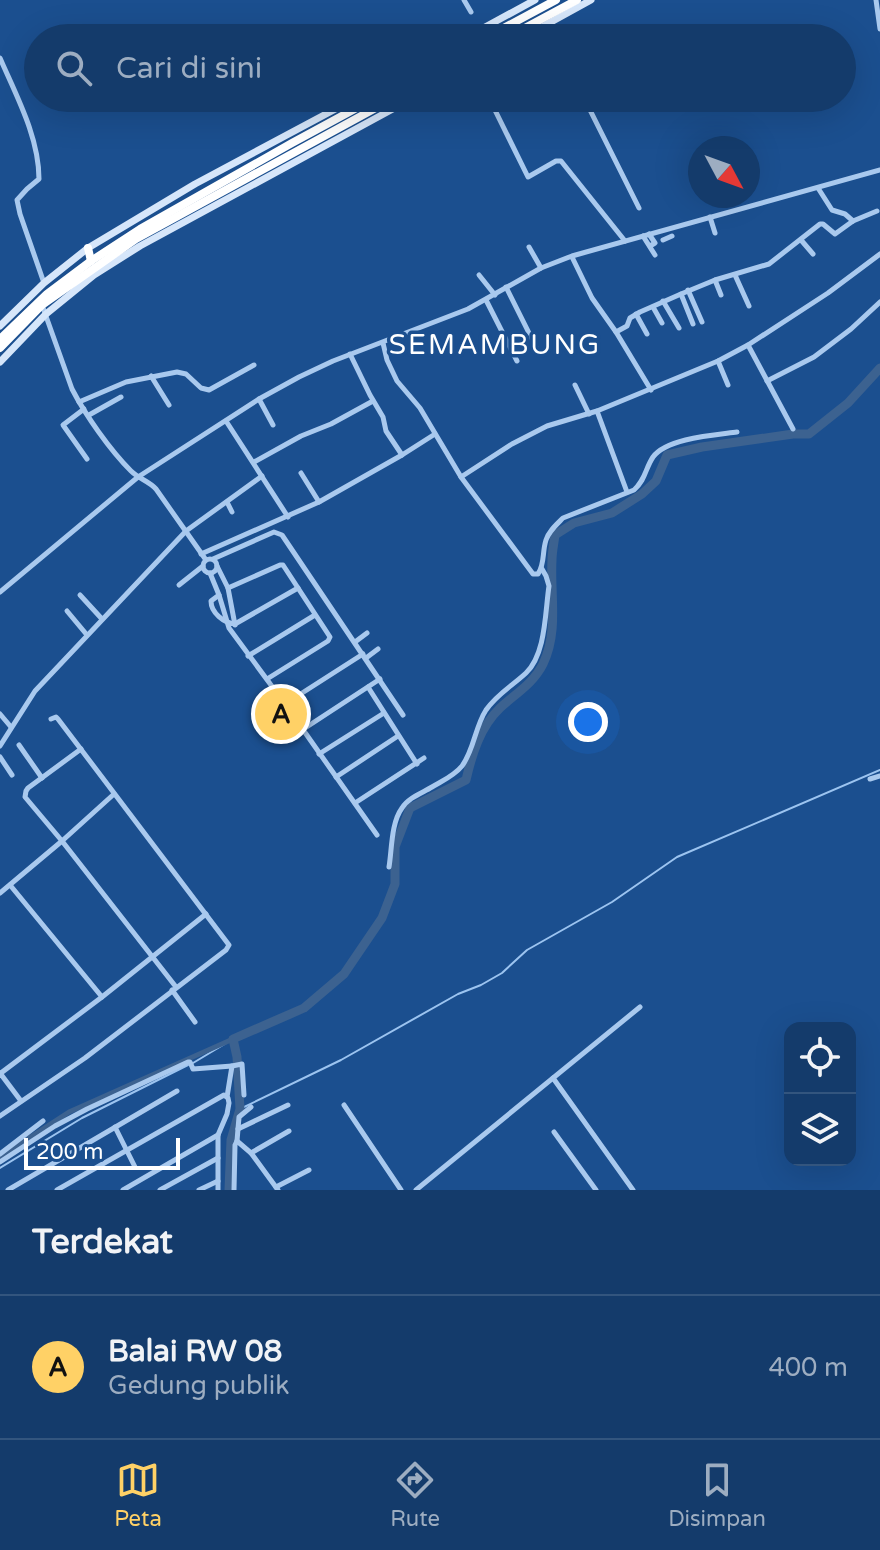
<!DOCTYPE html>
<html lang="id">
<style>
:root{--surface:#143b6b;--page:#214673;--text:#f1f3f6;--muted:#9dadc1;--line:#33557e;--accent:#ffd166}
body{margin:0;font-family:"Varela Round",sans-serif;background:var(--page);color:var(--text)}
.controls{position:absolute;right:24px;bottom:24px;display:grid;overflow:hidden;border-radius:16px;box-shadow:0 8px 32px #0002}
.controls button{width:72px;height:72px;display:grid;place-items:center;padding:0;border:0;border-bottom:2px solid var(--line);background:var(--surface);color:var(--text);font:40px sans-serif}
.compass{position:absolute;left:688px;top:136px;width:72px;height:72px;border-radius:50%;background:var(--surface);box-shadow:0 8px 32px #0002;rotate:131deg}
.scale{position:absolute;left:24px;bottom:20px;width:156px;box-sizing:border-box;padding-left:8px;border:4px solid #fff;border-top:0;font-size:22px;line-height:28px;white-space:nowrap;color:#fff;-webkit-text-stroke:6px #1b4f8f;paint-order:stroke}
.you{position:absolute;left:588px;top:722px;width:28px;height:28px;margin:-20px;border:6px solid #fff;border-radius:50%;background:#1a73e8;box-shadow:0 0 0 12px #1a73e833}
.badge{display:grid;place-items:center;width:52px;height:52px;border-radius:50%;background:var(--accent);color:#111;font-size:26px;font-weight:700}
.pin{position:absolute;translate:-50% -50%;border:4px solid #fff;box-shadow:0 2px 8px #0006}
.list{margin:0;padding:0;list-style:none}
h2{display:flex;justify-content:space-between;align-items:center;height:104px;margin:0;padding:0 32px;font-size:34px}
h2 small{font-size:26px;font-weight:400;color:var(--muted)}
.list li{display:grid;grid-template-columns:52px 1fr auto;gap:24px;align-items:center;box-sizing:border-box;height:144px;padding:0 32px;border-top:2px solid var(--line)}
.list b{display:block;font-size:30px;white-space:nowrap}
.list p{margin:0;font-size:26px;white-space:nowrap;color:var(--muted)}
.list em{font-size:26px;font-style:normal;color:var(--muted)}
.icon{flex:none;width:44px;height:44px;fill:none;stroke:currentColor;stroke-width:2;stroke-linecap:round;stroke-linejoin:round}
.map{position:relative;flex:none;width:880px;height:1190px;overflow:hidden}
.search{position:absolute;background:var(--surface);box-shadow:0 8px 32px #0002;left:24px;right:24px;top:24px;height:88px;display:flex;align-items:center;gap:20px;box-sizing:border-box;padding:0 28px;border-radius:44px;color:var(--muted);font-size:30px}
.sheet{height:248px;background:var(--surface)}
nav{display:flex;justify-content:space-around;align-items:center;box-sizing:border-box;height:112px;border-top:2px solid var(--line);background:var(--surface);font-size:22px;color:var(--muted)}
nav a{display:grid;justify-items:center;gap:4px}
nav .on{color:var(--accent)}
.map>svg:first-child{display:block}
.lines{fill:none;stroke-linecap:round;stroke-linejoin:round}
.stream{stroke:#9cc4f0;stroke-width:2}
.canal{stroke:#3c6290;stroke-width:5}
.river{stroke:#3c6290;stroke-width:9}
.street{stroke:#a9c9ee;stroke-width:5}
.secondary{stroke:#d6e6fa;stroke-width:7}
.highway{stroke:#fff;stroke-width:8}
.labels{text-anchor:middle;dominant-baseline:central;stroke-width:7;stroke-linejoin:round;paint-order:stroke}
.quarter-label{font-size:28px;letter-spacing:2px;fill:#fff;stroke:#1b4f8f}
</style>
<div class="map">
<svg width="880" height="1190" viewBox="0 0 880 1190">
<rect width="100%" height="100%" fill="#1b4f8f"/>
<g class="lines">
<!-- stream -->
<g class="stream">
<path d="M193,1063L233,1039"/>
<path d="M240,1109L341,1060L458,994L481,985L502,973L527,950L612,902L677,857L880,770"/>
<path d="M0,1168L82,1118L188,1065"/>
</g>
<!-- canal -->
<path class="canal" d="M0,1157L69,1112L233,1039"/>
<!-- river -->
<path class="river" d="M229,1190L231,1140L240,1109L237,1057L233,1039L304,1008L344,974L382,918L395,884V847L410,808L466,780C472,754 480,727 500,708C515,694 533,684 543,664C559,631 550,595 552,560C552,552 554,543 555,535L574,523L612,513L642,494L656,481L667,455L702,447L793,434H809L848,403L880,368"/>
<!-- street -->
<g class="street">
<path d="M464,0L471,12"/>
<path d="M876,0L880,29"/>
<path d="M547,24L554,38"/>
<path d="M0,58C16,95 39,137 39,179L27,189L17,200L20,214L44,283"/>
<path d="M489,98L528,177L556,161H561L625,241"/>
<path d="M584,98L639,208"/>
<path d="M818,188L832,210L845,214L853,221"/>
<path d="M710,217L715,233"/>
<path d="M649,234L655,243L650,246"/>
<path d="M643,236L655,255"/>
<path d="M663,240L672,236"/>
<path d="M801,240L813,254"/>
<path d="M529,247L541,268"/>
<path d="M572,257L592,298L616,332L651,390"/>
<path d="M479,275L495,295"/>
<path d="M735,275L749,306"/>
<path d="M715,280L721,295"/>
<path d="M506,287L536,347"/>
<path d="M688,290L702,322"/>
<path d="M681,294L693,324"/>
<path d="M486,300L517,361"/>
<path d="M663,301L679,328"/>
<path d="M42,305L72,389C86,416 110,450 131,471C139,479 149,481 156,489L206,560"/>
<path d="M653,307L662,323"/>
<path d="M636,314L647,334"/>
<path d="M616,332L627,326L630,318L640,312L681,294L715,280L769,264L820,224H823L835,234L853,221L877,211"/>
<path d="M383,343L387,360L397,381L420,408L461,477L533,574H538C545,564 542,552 546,540C549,531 556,525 563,518L634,490C646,479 645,469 653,457C667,438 715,435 737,432"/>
<path d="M748,345L793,429"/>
<path d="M350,354L370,395L383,417L386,431L402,455"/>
<path d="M718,361L728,385"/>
<path d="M151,376L169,405"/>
<path d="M767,381L814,357L851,329L880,302"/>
<path d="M575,385L589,414"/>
<path d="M259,399L273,425"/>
<path d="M79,402L126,382L177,372L186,374L201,388L209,390L254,365"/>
<path d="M84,409L63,425L87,459"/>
<path d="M597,411L627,492"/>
<path d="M89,415L121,397"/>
<path d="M226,421L288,517"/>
<path d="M254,462L301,436L331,424L373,401"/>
<path d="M301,473L319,502"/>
<path d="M461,477L512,444L547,426L597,411L718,361L748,345L828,293L880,254"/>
<path d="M227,502L232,512"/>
<path d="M201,554L319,502L402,455L435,434"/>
<circle cx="210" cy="566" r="7"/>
<path d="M213,559L274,532L282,535L403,715"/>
<path d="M217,566L228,588L235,625"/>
<path d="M210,573L219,595L229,628L285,704L377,835"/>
<path d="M179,585L203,566"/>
<path d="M228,588L280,565H283L330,637L328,641L267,679"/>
<path d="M0,592L138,477L259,399L299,377L333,361L468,309L541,268L572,256L880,170"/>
<path d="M80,595L102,619"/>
<path d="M219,595L211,601C211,613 224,623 235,624L298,588"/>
<path d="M67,611L87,635"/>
<path d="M355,642L367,633"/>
<path d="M248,656L315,615"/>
<path d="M366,658L378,649"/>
<path d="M368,687L417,764"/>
<path d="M274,711L363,654"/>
<path d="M0,714L11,727"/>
<path d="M302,730L380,679"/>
<path d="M19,745L42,778"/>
<path d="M0,746L35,691L186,531L262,476"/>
<path d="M81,749L28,788L26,791L25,797L62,841L176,987"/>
<path d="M319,754L384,713"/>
<path d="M0,757L12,775"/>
<path d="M336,777L398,736"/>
<path d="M870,779L880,776"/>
<path d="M355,803L424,758"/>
<path d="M389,867C392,849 391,823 402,808C408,798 422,793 432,787C442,781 454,776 462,766C474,750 475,727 486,710C497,694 512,686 526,673C546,654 545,612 549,586L546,576L542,569"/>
<path d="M10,885L102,997"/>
<path d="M0,893L62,841L114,794"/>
<path d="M172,990L195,1022"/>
<path d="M232,1066L242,1064L244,1095"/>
<path d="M0,1073L21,1101"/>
<path d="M1,1073L102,997L206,914"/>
<path d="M553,1078L633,1190"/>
<path d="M344,1105L401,1190"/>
<path d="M0,1116L85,1058L226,950L229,945L58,719L56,717L51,719"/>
<path d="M115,1127L135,1167"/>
<path d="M238,1129L288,1105"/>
<path d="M554,1132L596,1190"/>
<path d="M237,1141L251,1153L278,1190"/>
<path d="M251,1153L289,1131"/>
<path d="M0,1154L43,1121"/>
<path d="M0,1162L55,1126L87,1109L188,1062H190L193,1069L232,1066L227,1097"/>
<path d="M276,1187L309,1170"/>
<path d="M8,1190L177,1091"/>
<path d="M57,1190L224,1095L228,1098L229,1103L227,1114L218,1135V1190"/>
<path d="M123,1190L218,1135"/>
<path d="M160,1190L218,1158"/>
<path d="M199,1190L218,1181"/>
<path d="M234,1190L235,1145L237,1141L239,1117L251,1107"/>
<path d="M416,1190L640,1007"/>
</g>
<!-- secondary -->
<g class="secondary">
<path d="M465,38L535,0"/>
<path d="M522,38L591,0"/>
<path d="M0,326L44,283L88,248L195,184L356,98"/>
<path d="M0,362L46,314L94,275L140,246L413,98"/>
</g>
<!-- highway -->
<g class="highway">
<path d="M485,38L556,0"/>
<path d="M506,38L577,0"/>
<path d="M88,248L91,261"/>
<path d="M0,339L47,294L91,261L140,229L292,143L375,98"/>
<path d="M0,348L42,305L136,239L394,98"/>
</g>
</g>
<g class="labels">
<!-- quarter labels -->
<g class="quarter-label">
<text x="495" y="345">SEMAMBUNG</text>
</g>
</g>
</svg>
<div class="controls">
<button><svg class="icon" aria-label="locate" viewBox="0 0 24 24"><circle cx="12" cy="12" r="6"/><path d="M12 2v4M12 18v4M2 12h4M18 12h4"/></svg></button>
<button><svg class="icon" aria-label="layers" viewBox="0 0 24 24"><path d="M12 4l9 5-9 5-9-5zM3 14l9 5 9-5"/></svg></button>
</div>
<svg class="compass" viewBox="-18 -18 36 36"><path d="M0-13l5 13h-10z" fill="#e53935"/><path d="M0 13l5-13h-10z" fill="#9dadc1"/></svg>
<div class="scale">200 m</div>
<div class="you"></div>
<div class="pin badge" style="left:281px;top:714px">A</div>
<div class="search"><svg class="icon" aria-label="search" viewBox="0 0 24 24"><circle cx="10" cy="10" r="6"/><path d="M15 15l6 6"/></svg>Cari di sini</div>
</div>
<section class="sheet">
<h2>Terdekat<small></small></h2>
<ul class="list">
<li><span class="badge">A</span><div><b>Balai RW 08</b><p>Gedung publik</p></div><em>400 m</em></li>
</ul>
</section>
<nav>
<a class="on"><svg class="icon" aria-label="map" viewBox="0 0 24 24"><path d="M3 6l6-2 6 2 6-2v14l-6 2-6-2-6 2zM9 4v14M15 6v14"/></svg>Peta</a>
<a><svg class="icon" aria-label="directions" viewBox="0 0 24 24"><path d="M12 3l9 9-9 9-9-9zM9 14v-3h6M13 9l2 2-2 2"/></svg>Rute</a>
<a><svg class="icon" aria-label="saved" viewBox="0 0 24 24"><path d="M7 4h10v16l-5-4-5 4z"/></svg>Disimpan</a>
</nav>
